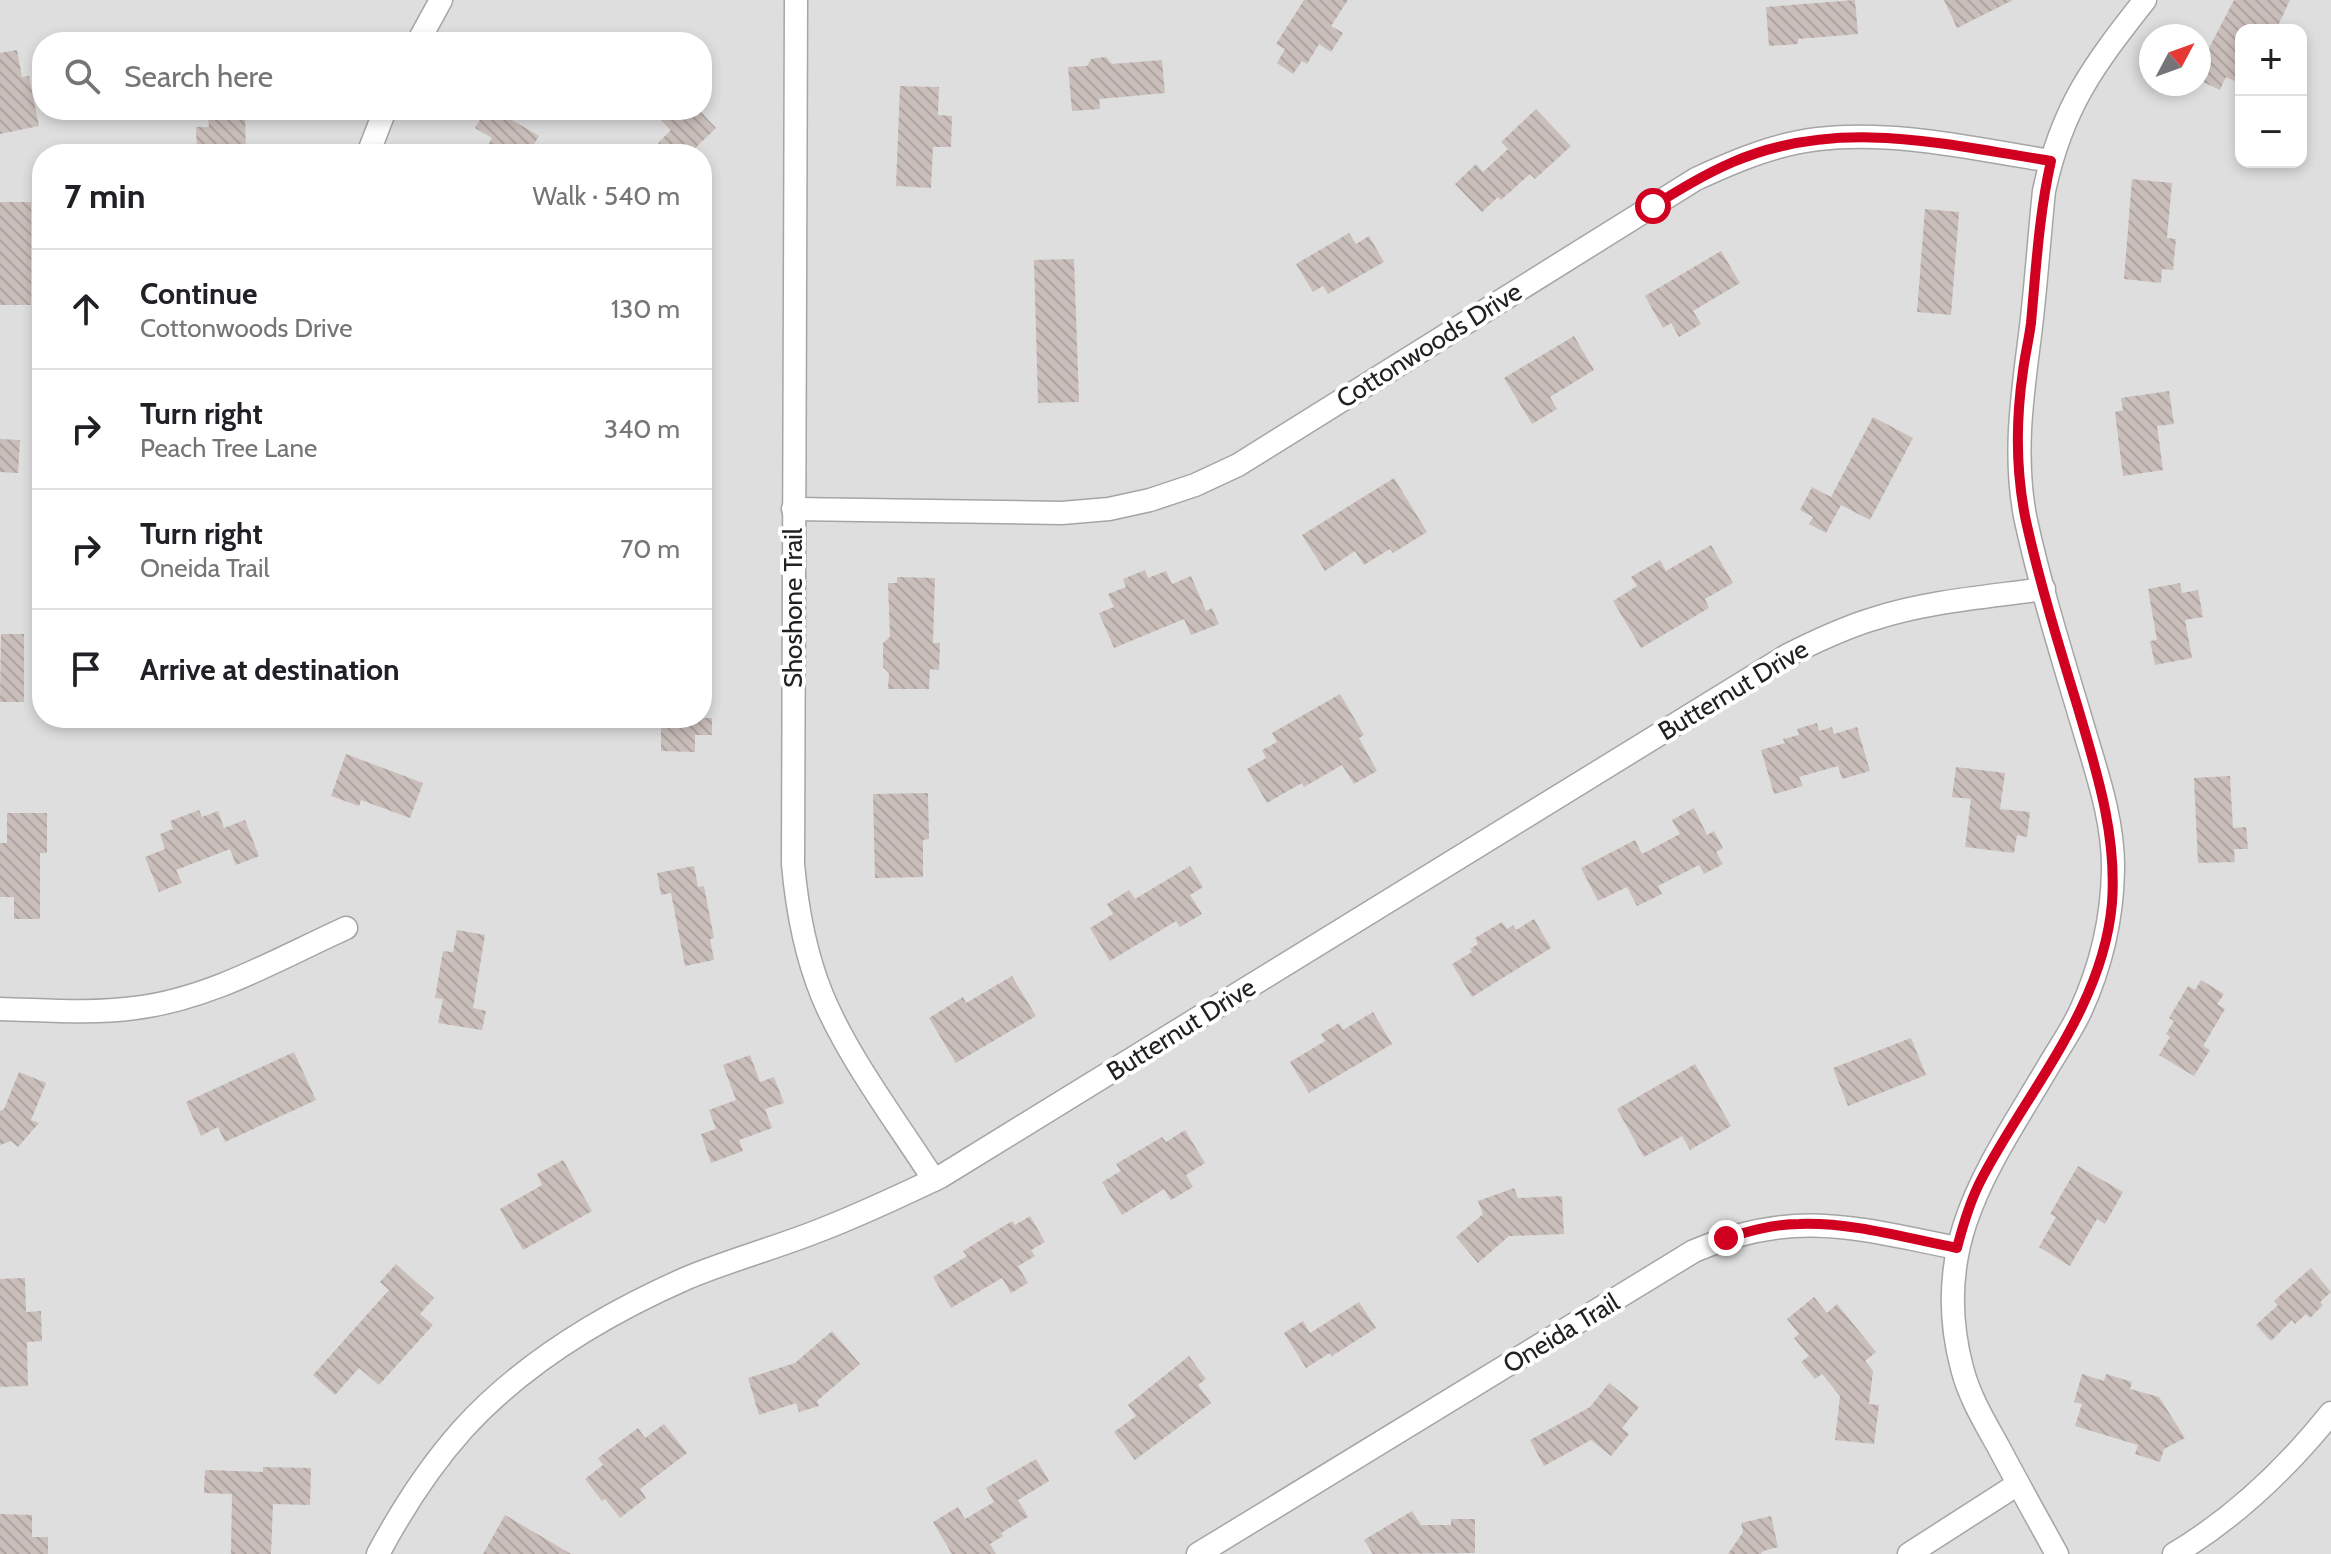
<!DOCTYPE html>
<meta charset="utf-8">
<style>
:root{--surface:#fff;--page:#f2f2f2;--text:#202124;--muted:#757577;--line:#e0e0e0}
body{margin:0;font-family:Cabin,sans-serif;background:var(--page);color:var(--text)}
.controls{position:absolute;right:24px;top:24px;display:grid;overflow:hidden;border-radius:16px;box-shadow:0 4px 12px #0003}
.controls button{width:72px;height:72px;display:grid;place-items:center;padding:0;border:0;border-bottom:2px solid var(--line);background:var(--surface);color:var(--text);font:40px sans-serif}
.compass{position:absolute;left:2139px;top:24px;width:72px;height:72px;border-radius:50%;background:var(--surface);box-shadow:0 4px 12px #0003;rotate:49deg}
.stop{position:absolute;width:24px;height:24px;margin:-18px;border:6px solid #d20020;border-radius:50%;background:#fff}
.stop.end{background:#d20020;border-color:#fff;box-shadow:0 2px 8px #0008}
.list{margin:0;padding:0;list-style:none}
h2{display:flex;justify-content:space-between;align-items:center;height:104px;margin:0;padding:0 32px;font-size:34px}
h2 small{font-size:26px;font-weight:400;color:var(--muted)}
.list li{display:grid;grid-template-columns:52px 1fr auto;gap:24px;align-items:center;box-sizing:border-box;height:120px;padding:0 32px;border-top:2px solid var(--line)}
.list b{display:block;font-size:30px;white-space:nowrap}
.list p{margin:0;font-size:26px;white-space:nowrap;color:var(--muted)}
.list em{font-size:26px;font-style:normal;color:var(--muted)}
.icon{flex:none;width:44px;height:44px;fill:none;stroke:currentColor;stroke-width:2;stroke-linecap:round;stroke-linejoin:round}
.map{position:relative;flex:none;width:2331px;height:1554px;overflow:hidden}
.search{position:absolute;background:var(--surface);box-shadow:0 4px 12px #0003;left:32px;top:32px;width:680px;height:88px;display:flex;align-items:center;gap:20px;box-sizing:border-box;padding:0 28px;border-radius:32px;color:var(--muted);font-size:30px}
.panel{position:absolute;background:var(--surface);box-shadow:0 4px 12px #0003;left:32px;top:144px;width:680px;height:584px;border-radius:32px}
.map>svg:first-child{display:block}
.residential{fill:#dfdede;fill-rule:evenodd}
.building{fill:url(#building-back-hatch)}
.lines{fill:none;stroke-linecap:round;stroke-linejoin:round}
.minor-casing{stroke:#a5a5a5;stroke-width:25}
.minor{stroke:#fff;stroke-width:22}
.route{stroke:#d20020;stroke-width:10}
.labels{text-anchor:middle;dominant-baseline:central;stroke-width:8;stroke-linejoin:round;paint-order:stroke}
.street-label{font-size:26px;fill:#212121;stroke:#fff}
</style>
<div class="map">
<svg width="2331" height="1554" viewBox="0 0 2331 1554">
<defs>
<pattern id="building-back-hatch" width="6" height="6" patternUnits="userSpaceOnUse" patternTransform="scale(2)"><rect width="6" height="6" fill="#cabeba"/><path d="M-1 5l2 2M0 0l6 6M5-1l2 2" fill="none" stroke="#ada3a0"/></pattern>
</defs>
<rect width="100%" height="100%" fill="#f2ede7"/>
<!-- residential -->
<path class="residential" d="M0,0H2331V1554H0ZM2241,30H2301V162H2241ZM2151,36H2199V84H2151ZM42,42H702V110H42ZM42,154H702V718H42Z"/>
<!-- building -->
<g class="building">
<path d="M1304,0H1348L1331,26L1343,33L1331,52L1319,44L1307,64L1302,61L1293,74L1277,63L1285,49L1276,44Z"/>
<path d="M1855,0L1858,34L1798,39V44L1769,46L1766,7Z"/>
<path d="M1944,0H2013L1957,28Z"/>
<path d="M2234,0H2290L2276,30H2241V84L2226,77L2220,90L2199,80V46L2208,50Z"/>
<path d="M17,50L22,77L29,76L39,126L0,134V53Z"/>
<path d="M1106,57L1112,64L1162,60L1165,93L1099,99L1100,109L1072,111L1068,67L1087,66L1091,59Z"/>
<path d="M900,86L939,87L938,115L952,116L951,147H933L931,188L896,186Z"/>
<path d="M1536,109L1571,146L1535,179L1530,174L1501,200L1498,197L1482,212L1455,184L1476,164L1483,172L1508,149L1501,142Z"/>
<path d="M486,110H495L539,136L528,154H483L492,138L475,128Z"/>
<path d="M651,110H699L716,128L689,154H668L658,143L671,130Z"/>
<path d="M245,116L246,154L197,152L196,127H209L208,117Z"/>
<path d="M2132,179L2172,183L2167,238L2176,239L2173,270L2162,269L2161,283L2124,279Z"/>
<rect x="0" y="202" width="31" height="103"/>
<path d="M1925,209L1959,212L1951,315L1917,312Z"/>
<path d="M1349,233L1356,244L1369,236L1384,262L1328,294L1323,286L1313,292L1296,264Z"/>
<path d="M1721,251L1740,283L1693,311L1701,324L1679,337L1671,323L1663,328L1645,296Z"/>
<path d="M1074,259L1079,402L1038,403L1034,260Z"/>
<path d="M1574,336L1594,370L1550,397L1557,409L1532,424L1504,378Z"/>
<path d="M2169,391L2174,424L2157,426L2163,470L2123,476L2115,412L2123,410L2121,398Z"/>
<path d="M1873,417L1913,438L1870,520L1841,505L1826,533L1809,524L1813,517L1800,510L1812,487L1831,497Z"/>
<path d="M0,439L20,440L18,473L0,472Z"/>
<path d="M1394,478L1427,532L1393,553L1390,549L1364,565L1355,551L1325,571L1302,535Z"/>
<path d="M1711,545L1733,583L1705,599L1709,608L1641,648L1613,601L1637,586L1631,577L1660,560L1666,571Z"/>
<path d="M1145,570L1148,578L1166,571L1172,584L1191,576L1206,611L1212,608L1219,624L1191,635L1184,619L1114,648L1099,613L1114,607L1108,594L1126,587L1123,579Z"/>
<path d="M897,577L935,578L933,643H940L939,670L930,669L929,689H888L889,673L883,667V643L890,637L888,583H897Z"/>
<path d="M2180,583L2182,593L2198,590L2203,617L2185,620L2192,658L2155,665L2150,641L2157,640L2148,589Z"/>
<path d="M1,634H24V702H0Z"/>
<path d="M1340,694L1364,735L1359,738L1377,771L1354,784L1342,765L1304,787L1302,783L1267,803L1247,769L1266,758L1262,750L1277,742L1272,733Z"/>
<path d="M661,718H712V735H695V752L661,751Z"/>
<path d="M1817,723L1819,731L1832,727L1834,734L1857,727L1870,771L1842,779L1838,766L1799,777L1803,786L1774,794L1761,750L1785,743L1783,739L1799,735L1797,729Z"/>
<path d="M346,754L423,783L410,818L361,800L359,806L331,796Z"/>
<path d="M1956,767L2005,773L2000,809L2030,812L2027,837L2017,835L2014,853L1965,847L1971,799L1952,797Z"/>
<path d="M2230,776L2233,828L2246,827L2248,849H2234L2235,862L2198,863L2194,778Z"/>
<path d="M928,793L929,839L923,840V877L875,878L873,794Z"/>
<path d="M1694,808L1707,835L1714,831L1723,848L1716,852L1723,864L1704,874L1699,865L1658,886L1662,894L1637,906L1627,887L1598,901L1581,868L1635,840L1642,854L1680,834L1672,820Z"/>
<path d="M199,810L202,817L218,811L224,828L245,820L259,856L236,865L230,849L176,870L182,883L159,892L145,857L165,849L160,834L173,829L170,821Z"/>
<path d="M7,813H47V853H40V919H14V897H0V843H7Z"/>
<path d="M694,866L698,887L704,886L714,938L710,939L714,960L685,966L671,893L661,895L657,873Z"/>
<path d="M1190,866L1203,887L1190,895L1202,914L1180,927L1176,921L1110,961L1090,928L1113,914L1107,904L1129,890L1135,899Z"/>
<path d="M1534,919L1551,948L1472,997L1452,964L1472,952L1470,949L1478,944L1475,938L1502,922L1507,929L1513,925L1516,930Z"/>
<path d="M457,930L485,935L473,1008L486,1011L482,1030L438,1023L443,999L435,998L443,951L453,952Z"/>
<path d="M1012,976L1036,1016L956,1063L929,1018L963,997L966,1003Z"/>
<path d="M2201,980L2224,994L2217,1004L2225,1009L2203,1046L2210,1050L2194,1076L2159,1055L2170,1037L2166,1034L2174,1021L2169,1018L2188,986L2195,990Z"/>
<path d="M1373,1012L1392,1044L1309,1093L1290,1062L1325,1041L1321,1034L1339,1023L1343,1030Z"/>
<path d="M1911,1038L1926,1075L1848,1106L1833,1068Z"/>
<path d="M294,1052L316,1100L225,1142L218,1127L201,1136L186,1102Z"/>
<path d="M750,1055L760,1082L774,1077L784,1103L765,1109L772,1128L739,1140L743,1151L711,1163L701,1134L716,1129L709,1110L736,1100L723,1065Z"/>
<path d="M1695,1064L1731,1126L1690,1150L1682,1136L1644,1157L1617,1109Z"/>
<path d="M19,1072L46,1083L31,1120L39,1123L18,1147L11,1141L0,1145V1111L4,1109Z"/>
<path d="M1185,1130L1205,1163L1186,1175L1193,1187L1171,1200L1164,1189L1122,1215L1102,1182L1121,1171L1116,1164L1162,1137L1166,1142Z"/>
<path d="M563,1160L592,1211L523,1250L500,1209L542,1185L537,1174Z"/>
<path d="M2078,1166L2123,1192L2105,1224L2097,1219L2070,1266L2039,1247L2056,1217L2050,1214Z"/>
<path d="M1514,1188L1518,1198L1562,1196L1564,1234L1509,1236L1478,1263L1456,1237L1483,1214L1478,1201Z"/>
<path d="M1030,1216L1045,1242L1031,1250L1035,1256L1018,1266L1028,1283L1011,1293L1002,1278L951,1308L933,1277L967,1256L963,1251L1012,1221L1015,1225Z"/>
<path d="M396,1264L434,1298L420,1314L433,1325L379,1385L359,1368L335,1395L313,1375L389,1290L380,1282Z"/>
<path d="M2311,1268L2331,1292L2320,1302L2323,1305L2310,1318L2306,1314L2295,1324L2292,1320L2271,1341L2256,1325L2278,1305L2274,1301Z"/>
<path d="M25,1278L26,1312L41,1311L42,1341L27,1342L28,1386L0,1387V1279Z"/>
<path d="M1814,1297L1827,1313L1837,1304L1876,1352L1865,1361L1873,1371L1869,1404L1879,1405L1874,1444L1835,1440L1840,1396L1822,1374L1815,1379L1801,1362L1809,1356L1794,1338L1799,1334L1787,1319Z"/>
<path d="M1359,1302L1376,1328L1332,1356L1330,1353L1306,1368L1284,1333L1303,1321L1310,1333Z"/>
<path d="M832,1331L860,1364L817,1401L819,1406L799,1412L796,1403L759,1415L748,1378L795,1363Z"/>
<path d="M1189,1356L1206,1379L1198,1385L1211,1403L1135,1460L1114,1432L1136,1416L1128,1405Z"/>
<path d="M2082,1374L2104,1381L2106,1374L2132,1382L2130,1389L2159,1397L2185,1438L2164,1449L2160,1462L2135,1454L2138,1445L2075,1426L2082,1404L2074,1402Z"/>
<path d="M1609,1383L1639,1407L1622,1428L1629,1434L1611,1456L1591,1440L1544,1466L1530,1440L1590,1407Z"/>
<path d="M664,1424L687,1453L640,1489L646,1498L620,1518L605,1499L602,1501L585,1479L603,1465L598,1458L638,1428L645,1438Z"/>
<path d="M1036,1459L1049,1481L1018,1500L1028,1517L1001,1533L1003,1536L990,1544L996,1554H952L933,1522L958,1507L965,1519L994,1502L986,1488Z"/>
<path d="M263,1467L311,1468L310,1505L273,1504L271,1554H231L232,1494L204,1493L205,1470L263,1472Z"/>
<path d="M1412,1511L1421,1525H1451V1519H1475V1553L1373,1554L1364,1540Z"/>
<path d="M0,1514L32,1515V1537H48V1554H0Z"/>
<path d="M505,1515L571,1554H483Z"/>
<path d="M1771,1516L1778,1547L1763,1551L1761,1554H1728L1743,1532L1741,1523Z"/>
</g>
<g class="lines">
<defs>
<g id="minor">
<path d="M796,0L793,864C797,909 805,953 822,995C848,1058 897,1122 934,1180"/>
<path d="M418,42L441,0"/>
<path d="M368,154L385,110"/>
<path d="M793,509L1062,513L1109,509L1150,500L1195,485L1238,465L1696,179C1735,161 1775,144 1818,139C1896,130 1974,149 2051,161"/>
<path d="M0,1009C45,1010 90,1014 135,1008C210,999 278,959 346,928"/>
<path d="M378,1554C402,1509 429,1467 463,1429C524,1362 605,1314 687,1278C730,1260 775,1248 818,1231C860,1215 900,1196 940,1177L1788,655C1816,641 1843,628 1873,619C1928,601 1987,597 2044,589"/>
<path d="M1198,1554L1694,1251C1795,1208 1855,1228 1957,1248"/>
<path d="M1909,1554L2018,1484"/>
<path d="M2057,1554C2037,1518 2017,1482 1998,1446C1984,1421 1969,1396 1962,1368C1929,1244 1989,1167 2048,1067C2059,1048 2072,1030 2081,1010C2101,966 2112,920 2113,871C2114,820 2096,771 2082,723C2062,656 2041,589 2026,521C2013,458 2022,397 2030,335C2036,287 2039,239 2044,191C2062,107 2093,66 2145,0"/>
<path d="M2174,1554C2236,1517 2286,1469 2331,1413"/>
</g>
</defs>
<!-- minor casing -->
<use href="#minor" class="minor-casing"/>
<!-- minor -->
<use href="#minor" class="minor"/>
</g>
<g class="lines">
<!-- route -->
<path class="route" d="M1653,206C1679,190 1705,174 1733,162C1838,117 1943,144 2051,161C2039,214 2036,269 2031,323C2029,339 2025,355 2023,371C2016,419 2016,473 2026,521C2040,584 2059,646 2078,708C2097,773 2117,835 2112,903C2103,1008 2028,1090 1981,1180C1970,1201 1963,1225 1957,1248C1905,1238 1852,1222 1799,1224C1774,1224 1750,1231 1726,1238"/>
</g>
<g class="labels">
<!-- street labels -->
<g class="street-label">
<text transform="translate(1429 345) rotate(-32)">Cottonwoods Drive</text>
<text transform="translate(793 608) rotate(-90)">Shoshone Trail</text>
<text transform="translate(1733 690) rotate(-31)">Butternut Drive</text>
<text transform="translate(1181 1029) rotate(-32)">Butternut Drive</text>
<text transform="translate(1561 1333) rotate(-31)">Oneida Trail</text>
</g>
</g>
</svg>
<div class="controls">
<button>+</button>
<button>−</button>
</div>
<svg class="compass" viewBox="-18 -18 36 36"><path d="M0-13l5 13h-10z" fill="#e53935"/><path d="M0 13l5-13h-10z" fill="#757577"/></svg>
<div class="stop" style="left:1653px;top:206px"></div>
<div class="stop end" style="left:1726px;top:1238px"></div>
<div class="search"><svg class="icon" aria-label="search" viewBox="0 0 24 24"><circle cx="10" cy="10" r="6"/><path d="M15 15l6 6"/></svg>Search here</div>
<section class="panel">
<h2>7 min<small>Walk · 540 m</small></h2>
<ul class="list">
<li><svg class="icon" aria-label="ahead" viewBox="0 0 24 24"><path d="M12 20V5M6 11l6-6 6 6"/></svg><div><b>Continue</b><p>Cottonwoods Drive</p></div><em>130 m</em></li>
<li><svg class="icon" aria-label="right" viewBox="0 0 24 24"><path d="M7 20v-9h11M14 6l5 5-5 5"/></svg><div><b>Turn right</b><p>Peach Tree Lane</p></div><em>340 m</em></li>
<li><svg class="icon" aria-label="right" viewBox="0 0 24 24"><path d="M7 20v-9h11M14 6l5 5-5 5"/></svg><div><b>Turn right</b><p>Oneida Trail</p></div><em>70 m</em></li>
<li><svg class="icon" aria-label="arrive" viewBox="0 0 24 24"><path d="M6 21V4h12l-3 4 3 4H6"/></svg><div><b>Arrive at destination</b></div></li>
</ul>
</section>
</div>
